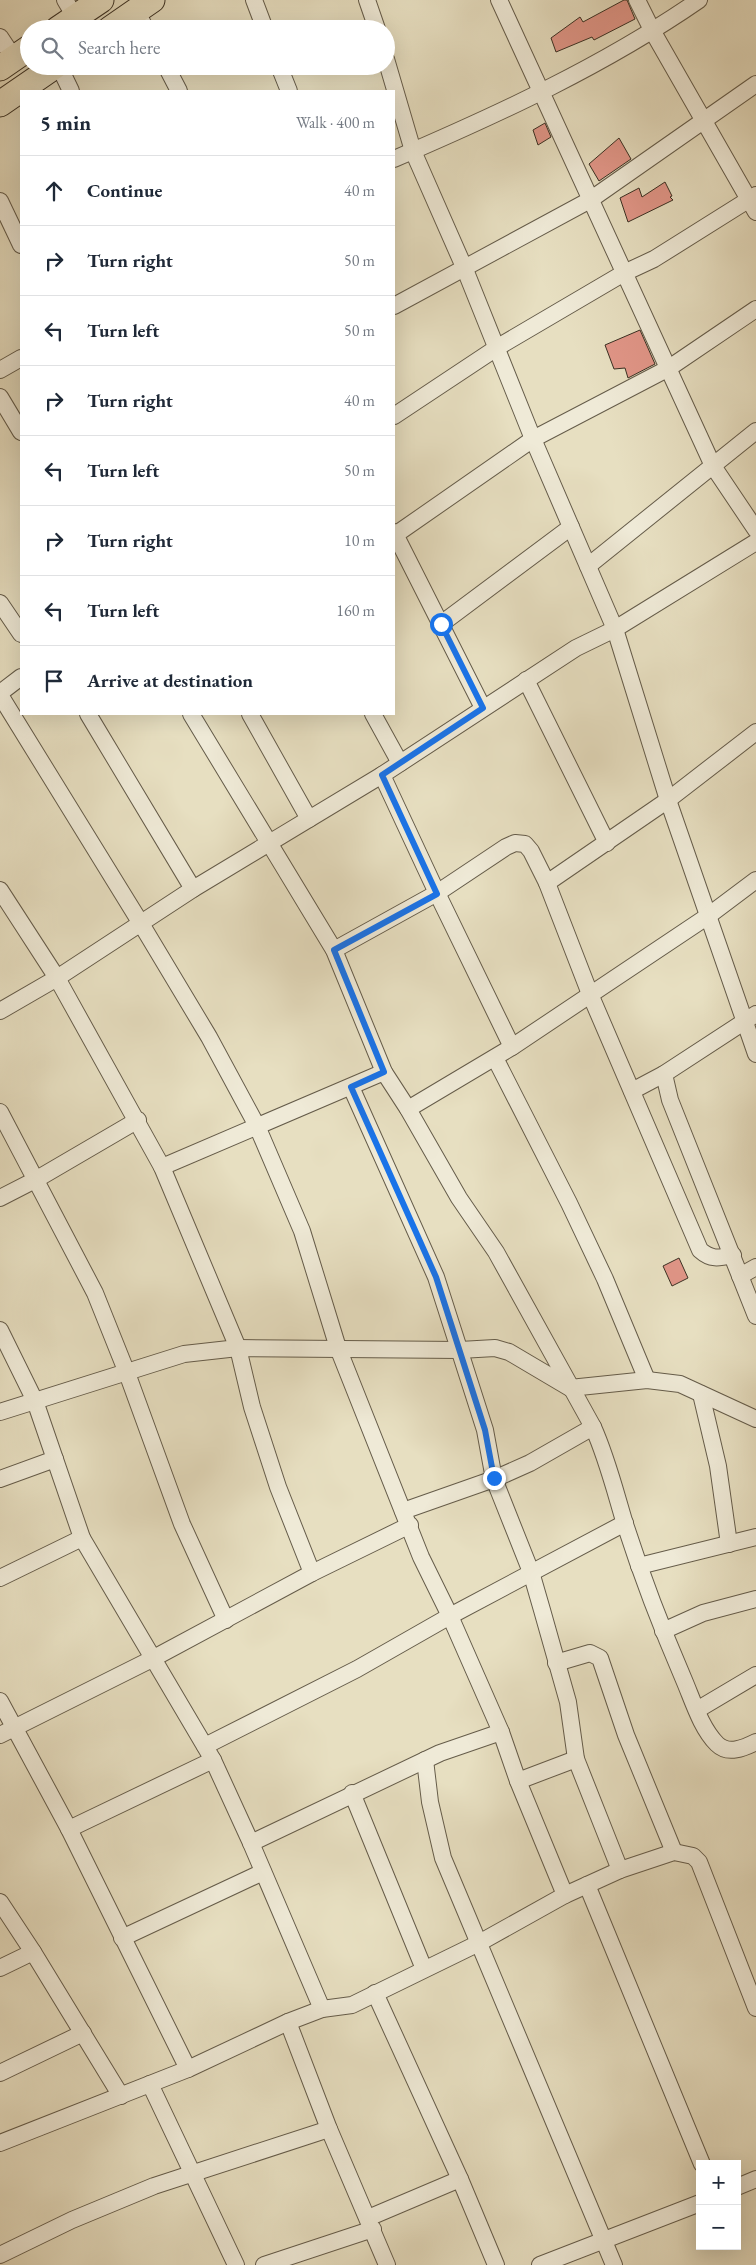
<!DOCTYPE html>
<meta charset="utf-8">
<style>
:root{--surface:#fff;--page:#f6f6f7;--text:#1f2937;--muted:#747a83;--line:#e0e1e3}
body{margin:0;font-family:"EB Garamond",serif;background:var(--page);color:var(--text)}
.controls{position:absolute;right:15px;bottom:15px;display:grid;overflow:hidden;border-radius:0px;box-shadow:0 5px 20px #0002}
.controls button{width:45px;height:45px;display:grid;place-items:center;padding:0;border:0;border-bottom:1px solid var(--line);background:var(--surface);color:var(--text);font:25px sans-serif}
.stop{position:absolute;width:15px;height:15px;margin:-11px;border:4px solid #1a73e8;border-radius:50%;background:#fff}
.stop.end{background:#1a73e8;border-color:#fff;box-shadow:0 1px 5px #0008}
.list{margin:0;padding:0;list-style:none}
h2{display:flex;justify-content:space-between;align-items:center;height:65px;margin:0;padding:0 20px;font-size:21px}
h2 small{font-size:16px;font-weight:400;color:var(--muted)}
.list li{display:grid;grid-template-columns:32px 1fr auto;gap:15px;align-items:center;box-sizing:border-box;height:70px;padding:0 20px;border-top:1px solid var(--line)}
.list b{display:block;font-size:19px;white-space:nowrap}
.list em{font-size:16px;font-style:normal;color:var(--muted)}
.icon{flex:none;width:28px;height:28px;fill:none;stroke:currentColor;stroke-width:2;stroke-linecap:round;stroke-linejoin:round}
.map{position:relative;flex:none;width:756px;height:2265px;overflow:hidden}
.search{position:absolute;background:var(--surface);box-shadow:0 5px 20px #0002;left:20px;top:20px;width:375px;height:55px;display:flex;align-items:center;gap:12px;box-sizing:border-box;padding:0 18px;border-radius:28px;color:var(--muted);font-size:19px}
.panel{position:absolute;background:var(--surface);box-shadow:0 5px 20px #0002;left:20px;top:90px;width:375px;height:625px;border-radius:0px}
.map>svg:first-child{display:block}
.building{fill:#e19688;stroke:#3a3023}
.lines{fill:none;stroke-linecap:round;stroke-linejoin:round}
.minor-casing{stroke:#655c4a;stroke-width:18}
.highway-casing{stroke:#3a3023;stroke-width:27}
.minor{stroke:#efead7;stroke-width:16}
.highway{stroke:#e7dfc1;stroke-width:25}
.route{stroke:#1a73e8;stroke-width:6}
</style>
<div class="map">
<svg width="756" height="2265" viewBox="0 0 756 2265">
<rect width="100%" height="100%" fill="#e7dfc1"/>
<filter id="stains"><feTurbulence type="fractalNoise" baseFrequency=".004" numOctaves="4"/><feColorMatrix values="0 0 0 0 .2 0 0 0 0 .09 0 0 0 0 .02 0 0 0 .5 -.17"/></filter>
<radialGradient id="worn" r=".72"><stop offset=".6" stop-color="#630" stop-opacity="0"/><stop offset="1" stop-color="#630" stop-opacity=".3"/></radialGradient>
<!-- building -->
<g class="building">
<path d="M624,0H627L635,19L594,40L592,37L556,52L551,38L580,17L583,22Z"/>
<path d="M545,123L551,137L538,145L533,130Z"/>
<path d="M619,138L631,159L599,181L589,164Z"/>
<path d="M665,182L672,196L670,197L673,200L628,222L620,198L639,188L642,197Z"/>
<path d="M640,330L655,364L628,378L625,368L614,369L605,345Z"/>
<path d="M679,1258L688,1278L672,1286L663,1266Z"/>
</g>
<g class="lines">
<defs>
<g id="minor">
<path d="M65,0L75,17"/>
<path d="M254,0L265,29"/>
<path d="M367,0L377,29"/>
<path d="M499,0L713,466L756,530"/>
<path d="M637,0L653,32L756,212"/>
<path d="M136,11L146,29"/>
<path d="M0,37L14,58"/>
<path d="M386,59L413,151L464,267L533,439L615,629L668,800L756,1054"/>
<path d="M59,66L71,91"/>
<path d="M166,66L179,91"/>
<path d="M279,66L289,91"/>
<path d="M394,159C499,114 605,65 699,0"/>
<path d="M0,201L21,245"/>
<path d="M394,306L590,200L756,84"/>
<path d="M0,370L21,358"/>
<path d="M0,397L21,432"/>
<path d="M394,416L498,347L624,273L654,259L756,195"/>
<path d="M394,532L483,708"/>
<path d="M395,535L533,439L669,368L756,309"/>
<path d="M588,566L756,431"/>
<path d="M0,603L21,634"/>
<path d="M441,624L571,527"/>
<path d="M526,680L607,843"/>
<path d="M0,693L21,677"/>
<path d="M0,695L140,922L209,1037L257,1126L302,1231L338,1348L421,1557L450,1616L501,1732L518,1781L565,1895"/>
<path d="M88,714L193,889"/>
<path d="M191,714L334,950L384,1072L408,1109L459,1198L496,1252L593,1427C607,1458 615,1491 625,1524C642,1577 662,1629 684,1680C693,1701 701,1728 717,1744C728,1755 744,1748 756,1742"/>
<path d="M250,714L309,819"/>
<path d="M373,714L400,763"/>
<path d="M382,775L437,893L512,1047"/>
<path d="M547,883L668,800L756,732"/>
<path d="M0,890L57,978L162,1167L238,1348L252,1407L278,1487L312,1573"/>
<path d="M334,950L437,893L506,847L515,843L525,844L531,851L547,883L590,994L700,1250C711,1260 719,1258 733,1255"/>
<path d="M0,1011L57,978L193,889L382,775L576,648L615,629L756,542"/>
<path d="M495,1058L569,1203L605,1279L647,1380"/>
<path d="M664,1074L670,1100L756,1316"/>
<path d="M351,1087L436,1277L485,1430L494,1479L531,1572L542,1610L568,1702L576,1759L620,1870"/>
<path d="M632,1091L664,1074L756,1014"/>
<path d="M408,1109L512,1047L708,916L756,880"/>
<path d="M0,1112L95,1293L127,1373L182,1524L226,1620"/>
<path d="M162,1167L384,1072"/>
<path d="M0,1198L37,1179L138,1120"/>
<path d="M740,1276L756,1267"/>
<path d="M0,1330L35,1401L82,1538L213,1760L251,1843L322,2009"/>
<path d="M701,1394L718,1466L729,1544"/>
<path d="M0,1412L184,1354L238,1348L460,1350L495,1348L509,1352L570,1388L647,1380L680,1384L756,1419"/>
<path d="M0,1479L55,1459"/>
<path d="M403,1511L494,1479L530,1463L593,1427"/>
<path d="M639,1566L756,1537"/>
<path d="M0,1578L82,1538"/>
<path d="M663,1631L703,1613L756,1599"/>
<path d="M556,1663L590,1653L600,1658L626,1735L674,1852"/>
<path d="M0,1701L69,1829L188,2069"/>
<path d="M697,1710L756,1675"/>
<path d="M0,1735L152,1659L312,1573L410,1525"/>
<path d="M205,1746L357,1669L450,1616L625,1523"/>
<path d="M425,1760L430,1802L443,1858L614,2265"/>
<path d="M518,1781L576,1759"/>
<path d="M352,1793L424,1969"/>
<path d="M69,1829L213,1760"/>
<path d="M251,1843L440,1753L501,1732"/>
<path d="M587,1885L702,2164"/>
<path d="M0,1902L33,1952L121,2096"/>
<path d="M122,1938L263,1872"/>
<path d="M0,1968L33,1952"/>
<path d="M375,1993L460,2179L496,2265"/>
<path d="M288,2022L329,2129L387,2265"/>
<path d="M0,2073L83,2033"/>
<path d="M150,2084L236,2265"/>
<path d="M0,2143L188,2069L288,2022L322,2009L352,2005L479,1943L565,1895L620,1870L674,1852L693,1856L699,1862L756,2008"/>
<path d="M737,2187L756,2179"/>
<path d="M368,2218L460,2179"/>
<path d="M0,2255L72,2220L154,2186L329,2129"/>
<path d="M264,2265L373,2229"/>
<path d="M540,2265L700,2203"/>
</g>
<g id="highway">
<path d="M58,29L101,0"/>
<path d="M110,29L152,0"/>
<path d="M0,68L29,48"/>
<path d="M0,104L55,66"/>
</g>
</defs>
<!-- minor casing -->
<use href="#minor" class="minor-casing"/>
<!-- highway casing -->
<use href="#highway" class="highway-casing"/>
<!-- minor -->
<use href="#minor" class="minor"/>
<!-- highway -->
<use href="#highway" class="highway"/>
</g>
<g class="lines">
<!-- route -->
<path class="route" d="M441,624L483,708L382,775L437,894L334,950L384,1072L351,1087L436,1277L485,1430L494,1478"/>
</g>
<rect width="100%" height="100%" filter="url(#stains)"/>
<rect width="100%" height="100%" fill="url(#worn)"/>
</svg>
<div class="controls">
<button>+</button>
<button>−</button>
</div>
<div class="stop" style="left:441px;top:624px"></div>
<div class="stop end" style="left:494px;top:1478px"></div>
<div class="search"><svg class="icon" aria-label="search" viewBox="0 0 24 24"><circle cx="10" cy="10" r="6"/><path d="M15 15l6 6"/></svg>Search here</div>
<section class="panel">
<h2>5 min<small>Walk · 400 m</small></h2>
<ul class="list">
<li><svg class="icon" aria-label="ahead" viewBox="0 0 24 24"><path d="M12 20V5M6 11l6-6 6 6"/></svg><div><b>Continue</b></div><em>40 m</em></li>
<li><svg class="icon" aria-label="right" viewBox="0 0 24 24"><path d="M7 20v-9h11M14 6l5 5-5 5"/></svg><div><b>Turn right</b></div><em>50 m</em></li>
<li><svg class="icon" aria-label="left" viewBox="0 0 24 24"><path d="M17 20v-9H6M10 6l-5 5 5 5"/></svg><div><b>Turn left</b></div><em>50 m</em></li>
<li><svg class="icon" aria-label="right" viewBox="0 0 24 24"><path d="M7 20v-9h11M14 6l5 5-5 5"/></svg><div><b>Turn right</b></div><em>40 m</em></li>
<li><svg class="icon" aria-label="left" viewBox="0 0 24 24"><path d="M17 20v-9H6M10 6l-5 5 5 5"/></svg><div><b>Turn left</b></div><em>50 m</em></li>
<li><svg class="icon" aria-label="right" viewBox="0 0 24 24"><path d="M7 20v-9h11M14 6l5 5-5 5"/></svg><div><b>Turn right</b></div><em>10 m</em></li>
<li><svg class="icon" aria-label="left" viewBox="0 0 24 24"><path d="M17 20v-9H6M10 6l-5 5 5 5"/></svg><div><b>Turn left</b></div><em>160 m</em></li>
<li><svg class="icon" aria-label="arrive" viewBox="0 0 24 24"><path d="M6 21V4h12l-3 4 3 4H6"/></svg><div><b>Arrive at destination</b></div></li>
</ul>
</section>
</div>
